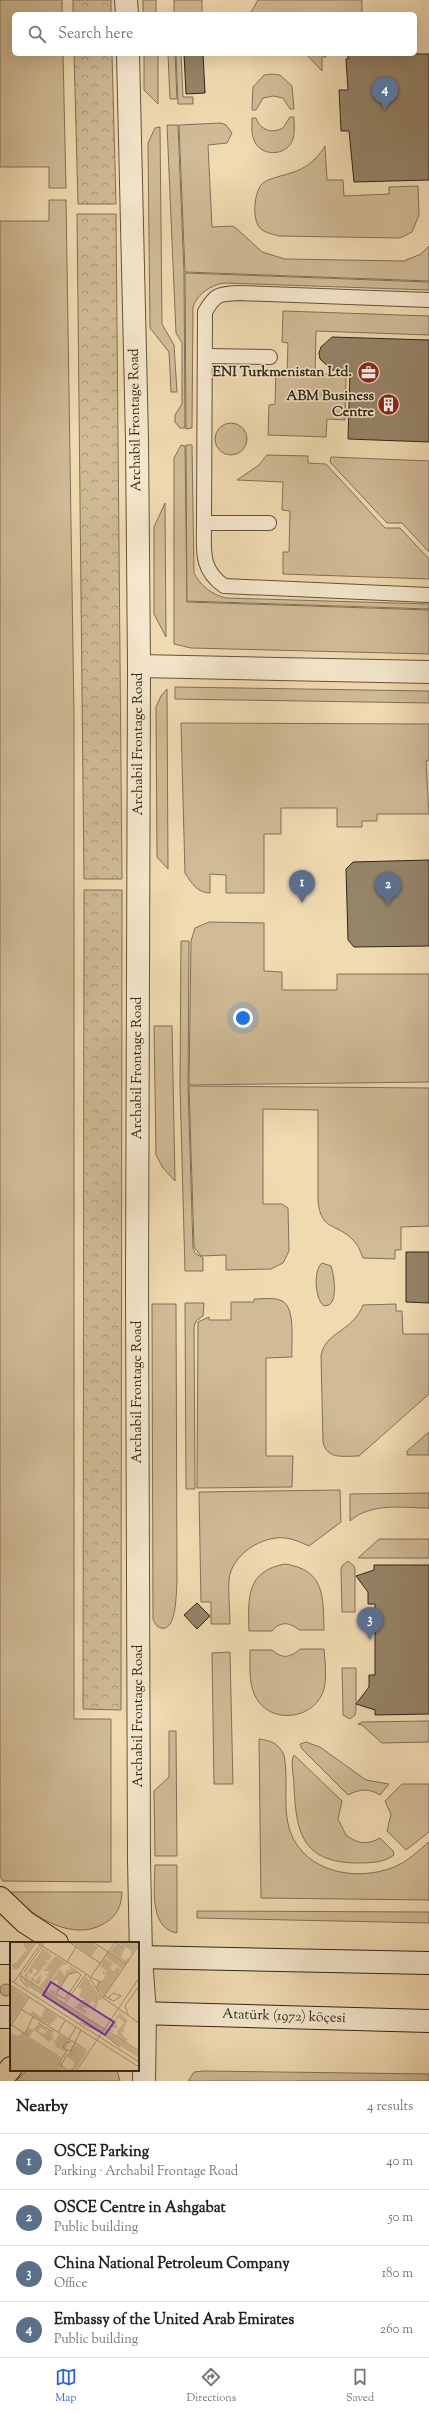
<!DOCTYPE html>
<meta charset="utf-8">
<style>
:root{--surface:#fff;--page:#f2f2f2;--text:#202124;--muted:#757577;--line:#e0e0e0;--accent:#2563eb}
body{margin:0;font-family:"Sorts Mill Goudy",serif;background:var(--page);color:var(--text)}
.you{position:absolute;left:243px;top:1018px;width:14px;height:14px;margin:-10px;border:3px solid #fff;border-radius:50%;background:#1a73e8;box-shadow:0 0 0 6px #1a73e833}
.badge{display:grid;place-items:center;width:26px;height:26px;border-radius:50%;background:var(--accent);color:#fff;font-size:13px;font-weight:700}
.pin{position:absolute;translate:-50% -33px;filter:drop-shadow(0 1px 2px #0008)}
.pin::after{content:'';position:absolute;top:21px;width:14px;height:12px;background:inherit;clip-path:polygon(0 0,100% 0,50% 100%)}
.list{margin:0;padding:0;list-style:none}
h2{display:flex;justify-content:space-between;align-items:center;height:52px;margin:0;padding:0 16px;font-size:17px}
h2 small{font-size:13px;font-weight:400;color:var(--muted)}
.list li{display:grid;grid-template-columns:26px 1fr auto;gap:12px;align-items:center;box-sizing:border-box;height:56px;padding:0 16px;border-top:1px solid var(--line)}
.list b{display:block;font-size:15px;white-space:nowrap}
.list p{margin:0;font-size:13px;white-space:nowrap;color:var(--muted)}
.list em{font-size:13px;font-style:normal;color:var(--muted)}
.icon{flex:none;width:22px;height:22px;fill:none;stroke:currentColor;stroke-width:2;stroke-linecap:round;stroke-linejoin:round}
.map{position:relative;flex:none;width:429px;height:2081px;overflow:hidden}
.search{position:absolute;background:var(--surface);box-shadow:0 4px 16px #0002;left:12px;right:12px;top:12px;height:44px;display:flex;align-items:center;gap:10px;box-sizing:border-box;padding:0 14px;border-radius:6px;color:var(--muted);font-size:15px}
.sheet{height:276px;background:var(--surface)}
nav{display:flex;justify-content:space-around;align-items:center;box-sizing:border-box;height:56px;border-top:1px solid var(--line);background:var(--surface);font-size:11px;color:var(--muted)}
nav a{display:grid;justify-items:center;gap:2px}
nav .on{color:var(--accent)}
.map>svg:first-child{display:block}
.grass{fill:#d0bb96;stroke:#817058}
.forest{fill:url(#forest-crowns);stroke:#817058}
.building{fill:#958468;stroke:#322619}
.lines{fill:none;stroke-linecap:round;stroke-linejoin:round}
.service-casing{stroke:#62533f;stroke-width:16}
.minor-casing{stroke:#62533f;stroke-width:24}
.secondary-casing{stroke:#322619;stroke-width:24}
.primary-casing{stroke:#322619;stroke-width:24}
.service{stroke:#f5e7cc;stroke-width:14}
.minor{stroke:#f5e7cc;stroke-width:22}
.secondary{stroke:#f5e7cc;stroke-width:22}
.primary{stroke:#f0dab0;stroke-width:22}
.labels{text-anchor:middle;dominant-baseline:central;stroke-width:3;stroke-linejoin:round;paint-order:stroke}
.poi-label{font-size:14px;font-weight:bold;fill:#322619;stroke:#f5e7cc;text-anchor:end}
.street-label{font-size:14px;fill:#322619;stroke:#f5e7cc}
.inset-road{fill:none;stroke:#a49274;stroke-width:1}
.view{fill:#7b2cbf;fill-opacity:0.15;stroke:#7b2cbf;stroke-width:2}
.inset-edge{fill:none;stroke:#322619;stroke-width:2}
</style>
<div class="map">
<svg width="429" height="2081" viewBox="0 0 429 2081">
<defs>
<pattern id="forest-crowns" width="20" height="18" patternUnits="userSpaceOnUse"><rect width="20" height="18" fill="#d0bb96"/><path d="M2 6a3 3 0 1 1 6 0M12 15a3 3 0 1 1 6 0" fill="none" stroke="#a9987a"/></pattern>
</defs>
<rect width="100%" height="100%" fill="#f0dab0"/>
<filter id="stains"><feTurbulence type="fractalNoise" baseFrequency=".005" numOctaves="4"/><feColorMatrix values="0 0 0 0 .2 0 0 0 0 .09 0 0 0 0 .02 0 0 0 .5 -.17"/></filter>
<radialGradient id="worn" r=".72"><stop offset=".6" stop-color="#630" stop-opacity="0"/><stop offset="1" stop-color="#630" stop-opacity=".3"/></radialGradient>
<!-- grass -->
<g class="grass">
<path d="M0,0H62V14H14V54H63L66,188H49V167H0Z"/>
<rect x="143" y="0" width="13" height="14"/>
<rect x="174" y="0" width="28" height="14"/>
<path d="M258,0H362V14H250Z"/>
<path d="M144,54H158V104L144,90Z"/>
<path d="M168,54H175L177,99H170Z"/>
<path d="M176,54H181L183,97H193V104H178Z"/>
<path d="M306,54H326V57H322V71Z"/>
<path d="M272,74L280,75L292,86L294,109H290L283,98L273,96L263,98L256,110H252L253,87L264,75Z"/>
<path d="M290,117H294C294,124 295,132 293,139C287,157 260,157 254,140C251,133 252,125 252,118H256C260,130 272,134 283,128Z"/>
<path d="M221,123L226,125L232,133L227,143L208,145L212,227L232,226L236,228L262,252L285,259L404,261L421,254L429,246V281L185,272L179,125Z"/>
<path d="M167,125H178L184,273L185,428H180L175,422V415L182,404V343L176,333Z"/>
<path d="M160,127L162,324L174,345L177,392H171L169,352L150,328L148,143L155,128Z"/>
<path d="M325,146L327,180H343L344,196L389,194V187L418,186L419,215L412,232L400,238L279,236C272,234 264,233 259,227C252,217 254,191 263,183C268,179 275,178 280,176C301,171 313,165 325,146Z"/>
<path d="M49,200H66L74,715V1719H111V1882L3,1881L0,1876V221H49Z"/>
<path d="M185,273L429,282V290L224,283C211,285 197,294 193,307L192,428L186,429Z"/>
<path d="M283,311L429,316V335L316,331L315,374L346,375L345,420L327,419L326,437L268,435L269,405L275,404L276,373H287L288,343L282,342Z"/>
<circle cx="231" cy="439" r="16"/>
<path d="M181,445L185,446L187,602L429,610V654L191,648L174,644V458Z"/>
<path d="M186,445H192L194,573C200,585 212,595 226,598L429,604V609L187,601Z"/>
<path d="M267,455L308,456V463L326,464L385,528H400L429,559V579L283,574V552H289L290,511L282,510L283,482L237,480L259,465Z"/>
<path d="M331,457L429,461V552L402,523H387L330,462Z"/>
<path d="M165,503L166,637L154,614V527Z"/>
<path d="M175,687L429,691V703L175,699Z"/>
<path d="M167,689L168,869L157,857L156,707L161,696Z"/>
<path d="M181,723L429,724V760L426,761L429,814H377V821H362V827H337V808H281V834H264V893H226V875L210,874V893C197,893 191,882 185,873Z"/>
<path d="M209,922L264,923V971L282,972V990H337V974H429V1082L189,1085L191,941L195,928Z"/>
<path d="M181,941H189L188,1086L193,1248L195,1253L203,1258V1271H185L180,1086Z"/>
<path d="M154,1026H172L175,1181L163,1168L156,1155Z"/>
<path d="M189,1086L429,1088V1226L401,1227V1250H395V1259L363,1258C360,1251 358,1244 352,1239C336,1223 321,1231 318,1201V1110L263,1109V1204H282L288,1208L289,1251L283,1263L271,1269L226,1270V1255L201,1256L194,1247Z"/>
<path d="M322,1263L331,1266C334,1275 338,1299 329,1305L324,1306C315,1300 313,1270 322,1263Z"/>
<path d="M254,1299C263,1299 275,1297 282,1301C296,1307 291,1344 292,1357L266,1358V1456H293L292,1487L197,1488L198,1322L209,1317V1320H231V1302H254Z"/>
<path d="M185,1303H204L203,1316L196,1321L194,1327L195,1489H186Z"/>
<path d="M152,1304H176L177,1582C176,1592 177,1632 161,1628C156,1627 155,1623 153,1619Z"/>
<path d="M396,1304V1311H402L403,1334H429V1394L359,1456C344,1456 327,1460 323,1442L321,1356C325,1331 352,1333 363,1305Z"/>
<path d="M429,1432V1455H407V1451Z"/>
<path d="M340,1490L341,1522L309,1546C302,1543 294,1539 286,1538C262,1535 231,1555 229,1580C228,1594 230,1610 230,1624H211V1602H201L199,1492Z"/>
<path d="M429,1493V1508C403,1508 371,1502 350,1521V1494Z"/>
<path d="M379,1539H429V1558H358Z"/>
<path d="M348,1561L354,1566L355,1570V1612H342L341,1570L342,1566Z"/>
<path d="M285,1564C325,1570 323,1596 324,1630H299C290,1622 280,1621 272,1631H249C248,1598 246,1571 285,1564Z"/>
<path d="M300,1649H324C325,1662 327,1676 324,1689C316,1718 275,1725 258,1701C248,1687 250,1667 250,1650H272C282,1659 290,1658 300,1649Z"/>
<path d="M230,1652L233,1784H214L212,1653Z"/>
<path d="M342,1668H356V1710L355,1715L350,1719L343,1715V1710Z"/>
<path d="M429,1721V1742L382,1743L362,1725L358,1724L362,1722Z"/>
<path d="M169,1731H176L177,1856H155L154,1791L169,1777Z"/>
<path d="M259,1739C272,1741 278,1743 284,1755C289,1780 282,1807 290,1831C305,1873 357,1882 394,1867C407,1862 418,1851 429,1842V1900L261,1898Z"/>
<path d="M306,1742L320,1747L366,1780L389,1784L380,1795C369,1788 360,1789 348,1795L302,1749L300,1744Z"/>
<path d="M294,1755L342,1801L338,1819L346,1835C358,1844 367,1845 380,1838L393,1851L394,1855C384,1863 368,1863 356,1863C301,1862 296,1831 294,1785C294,1777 290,1761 294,1755Z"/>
<path d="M402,1784H429V1832L406,1850L387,1831L391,1814L385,1801Z"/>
<path d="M155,1865H177V1933C148,1928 155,1885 155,1865Z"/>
<path d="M11,1892H122C121,1906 118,1915 105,1923C74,1943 31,1917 11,1892Z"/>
<path d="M197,1911L429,1912V1923L197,1918Z"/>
<circle cx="6" cy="1990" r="6"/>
<path d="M27,2070H117L120,2081H16Z"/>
<path d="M204,2071L429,2074V2081H188L194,2072Z"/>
</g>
<!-- forest -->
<g class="forest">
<rect x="73" y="0" width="38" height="14"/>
<path d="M74,54H112L116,204H78Z"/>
<path d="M77,214H116L122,879H84Z"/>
<path d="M84,890H122L121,1710L83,1709Z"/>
</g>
<!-- building -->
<g class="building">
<path d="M184,54H203L205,93L186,94Z"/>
<path d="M348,54H429V180L354,182L349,131H341L339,90H348L346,59H348Z"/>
<path d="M332,337L429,340V442L348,439L350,371L332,370L320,359L319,353L321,347Z"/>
<path d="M429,860V946L354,947L348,940L346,869L353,862Z"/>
<path d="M406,1252H429V1303L406,1302Z"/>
<path d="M374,1565H429V1714L375,1715V1710L356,1704L369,1687V1675H375V1604H368V1592L356,1576L374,1570Z"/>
<path d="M197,1603L210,1616L197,1629L184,1615Z"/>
</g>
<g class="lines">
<defs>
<g id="service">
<path d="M429,300L239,293C219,294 215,294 205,312L204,523C204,550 200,569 224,586L429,595"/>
<path d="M205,356L270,357"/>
<path d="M204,523H269"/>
</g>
<g id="minor">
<path d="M126,0L127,14"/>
<path d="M128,54L137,438L139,666L137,1287L139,1860L141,1957L145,2013L144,2081"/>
<path d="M139,666L429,672"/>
</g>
<g id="secondary">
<path d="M0,1953H11"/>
<path d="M138,1957L429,1963"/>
<path d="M138,2013L429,2021"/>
<path d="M0,2017H11"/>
</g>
<g id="primary">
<path d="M0,1898L25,1922L57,1943"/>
<path d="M0,2081L11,2068"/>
</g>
</defs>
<!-- service casing -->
<use href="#service" class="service-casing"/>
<!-- minor casing -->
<use href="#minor" class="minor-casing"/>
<!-- secondary casing -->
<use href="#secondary" class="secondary-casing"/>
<!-- primary casing -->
<use href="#primary" class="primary-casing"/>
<!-- service -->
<use href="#service" class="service"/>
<!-- minor -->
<use href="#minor" class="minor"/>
<!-- secondary -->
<use href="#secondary" class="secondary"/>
<!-- primary -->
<use href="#primary" class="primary"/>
</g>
<!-- icons -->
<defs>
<symbol id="office-disc" viewBox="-11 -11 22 22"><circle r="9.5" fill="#8f2418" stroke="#f5e7cc"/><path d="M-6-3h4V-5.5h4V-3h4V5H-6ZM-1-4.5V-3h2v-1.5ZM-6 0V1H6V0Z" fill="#fff"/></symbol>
<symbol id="building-disc" viewBox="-11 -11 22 22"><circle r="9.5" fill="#8f2418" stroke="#f5e7cc"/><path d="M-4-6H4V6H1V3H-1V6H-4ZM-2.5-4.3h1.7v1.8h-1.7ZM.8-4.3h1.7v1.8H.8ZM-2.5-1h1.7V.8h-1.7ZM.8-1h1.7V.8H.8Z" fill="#fff"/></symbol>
</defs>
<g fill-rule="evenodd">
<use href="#office-disc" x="356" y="360" width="25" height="25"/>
<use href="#building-disc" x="376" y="392" width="25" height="25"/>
</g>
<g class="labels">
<!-- poi labels -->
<g class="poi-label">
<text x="352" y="373">ENI Turkmenistan Ltd.</text>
<text x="374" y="397">ABM Business<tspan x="374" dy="16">Centre</tspan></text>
</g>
<!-- street labels -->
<g class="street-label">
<text transform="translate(136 420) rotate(-91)">Archabil Frontage Road</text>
<text transform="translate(139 744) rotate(-90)">Archabil Frontage Road</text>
<text transform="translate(138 1068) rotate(-90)">Archabil Frontage Road</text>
<text transform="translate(138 1392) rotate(-90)">Archabil Frontage Road</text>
<text transform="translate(139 1716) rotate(-90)">Archabil Frontage Road</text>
<text transform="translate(284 2017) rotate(2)">Atatürk (1972) köçesi</text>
</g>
</g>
<!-- overview -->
<g transform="translate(10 1942)">
<rect width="129" height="129" fill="#f0dab0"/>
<path d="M15,0H24L7,26L3,28L0,26L4,27L1,23L7,20L17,7L13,4ZM61,0H81L88,5L81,14ZM110,0H129V1L120,14L121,8L112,4ZM106,2L114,7L111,16L115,18L120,15L116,21L100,10ZM33,6L43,13L33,8L42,14L39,19L35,18L38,21L34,25L32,23L33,26L25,35L23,33L28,29L23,26L22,32L18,31L21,26L17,31L19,37L15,34L17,36L14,34V31V34ZM98,11L115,22L112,27L96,15ZM45,14L58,22L52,23L37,44L38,50L30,44L38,34L33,32L29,43L20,38L23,35L25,40L32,30L29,39L33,32H39L38,29H33ZM95,16L103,21L100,26L104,29L107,25L111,28L94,55L87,46L88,38L92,39L96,33L92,32L94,28L95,31L97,29L90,24ZM59,23L67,29L59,32L45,51L49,55L45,54L39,50L41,48L45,50L48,45V38L42,39L50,27L55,34L56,28L60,27L58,31L61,28ZM76,34L92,57L89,58L85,69L82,64L85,61L81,59L82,63L79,62L78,66L72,65L76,69L75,72L64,65L74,57L69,54L72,47L68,46ZM13,36L92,86L91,89L16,43ZM1,45L17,56L1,81L0,61H2L0,60ZM35,66L48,75L40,83H37L39,79L36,82L34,81L36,77L33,81L20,72L23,69L31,76ZM110,70L119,76L111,71L110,72L118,78L113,87L115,88L111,91L116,97L119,96L116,100L105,92L109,93L107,89L114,81L109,75L106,78L107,86H100L105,90L99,89V87ZM29,79L25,85L29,82L36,87L35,89L31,85L28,89L34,92L37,88L42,90L40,94L43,91L42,95L45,99L49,92L61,100L55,107L56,110L44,104L46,102L40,99L47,101L41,97L39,100L24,88L20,94L15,91L19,86L23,88ZM12,90L51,115L46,124L53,129H0V91L9,94ZM97,90L129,110V116L97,95ZM63,102L76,109L80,105L64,129H55L47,124L51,117L52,123L59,128L63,125L64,120L55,113L60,110L61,103L66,105Z" fill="#d0bb96"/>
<path class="inset-road" d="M26,0L78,33L92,55L129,81M59,0L90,21M83,0L116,22M105,0L115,7M57,20L66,5M7,27L26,0M14,30L35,0M68,30L71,33L55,57L46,52L59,32ZM11,31V38L18,46M11,34L129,109M81,35L90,40L86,46M80,36L105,0M0,38L129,120M4,40L32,0M0,43L129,125M95,54L103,59H104L111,54L103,51L98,56M93,56L129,3M55,61L76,32M11,67L76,108M118,72L115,64L129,44M70,80L88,89L93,88M28,81L43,90M0,82L19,94M0,85L19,55M95,89L96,94L110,105M48,90L55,79M15,91L23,75M59,97L66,85M57,108L53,105L56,100H60M47,124L57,108L61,109L71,88M50,126L56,114M66,129L129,36"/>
<path class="view" d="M41,40L104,80L95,93L33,53Z"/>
<rect width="129" height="129" class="inset-edge"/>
</g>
<rect width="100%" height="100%" filter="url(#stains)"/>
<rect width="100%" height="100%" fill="url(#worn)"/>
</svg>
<div class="you"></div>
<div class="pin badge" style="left:302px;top:903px;background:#5c6f8a">1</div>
<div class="pin badge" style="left:388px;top:905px;background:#5c6f8a">2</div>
<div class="pin badge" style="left:370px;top:1640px;background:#5c6f8a">3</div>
<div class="pin badge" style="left:385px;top:110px;background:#5c6f8a">4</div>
<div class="search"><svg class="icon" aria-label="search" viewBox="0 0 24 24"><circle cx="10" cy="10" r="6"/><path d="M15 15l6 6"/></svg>Search here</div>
</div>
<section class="sheet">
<h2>Nearby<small>4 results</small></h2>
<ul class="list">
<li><span class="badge" style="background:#5c6f8a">1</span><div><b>OSCE Parking</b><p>Parking · Archabil Frontage Road</p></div><em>40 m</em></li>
<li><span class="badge" style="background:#5c6f8a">2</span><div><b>OSCE Centre in Ashgabat</b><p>Public building</p></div><em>50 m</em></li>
<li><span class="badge" style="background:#5c6f8a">3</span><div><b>China National Petroleum Company</b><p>Office</p></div><em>180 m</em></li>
<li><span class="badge" style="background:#5c6f8a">4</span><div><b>Embassy of the United Arab Emirates</b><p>Public building</p></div><em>260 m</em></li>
</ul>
</section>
<nav>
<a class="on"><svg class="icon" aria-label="map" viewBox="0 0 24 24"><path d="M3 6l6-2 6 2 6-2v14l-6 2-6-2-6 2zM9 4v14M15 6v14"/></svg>Map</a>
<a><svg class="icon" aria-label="directions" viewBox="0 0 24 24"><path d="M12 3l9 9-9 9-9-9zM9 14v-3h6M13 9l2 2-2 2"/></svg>Directions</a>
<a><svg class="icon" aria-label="saved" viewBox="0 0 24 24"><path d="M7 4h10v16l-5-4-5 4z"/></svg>Saved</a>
</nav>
